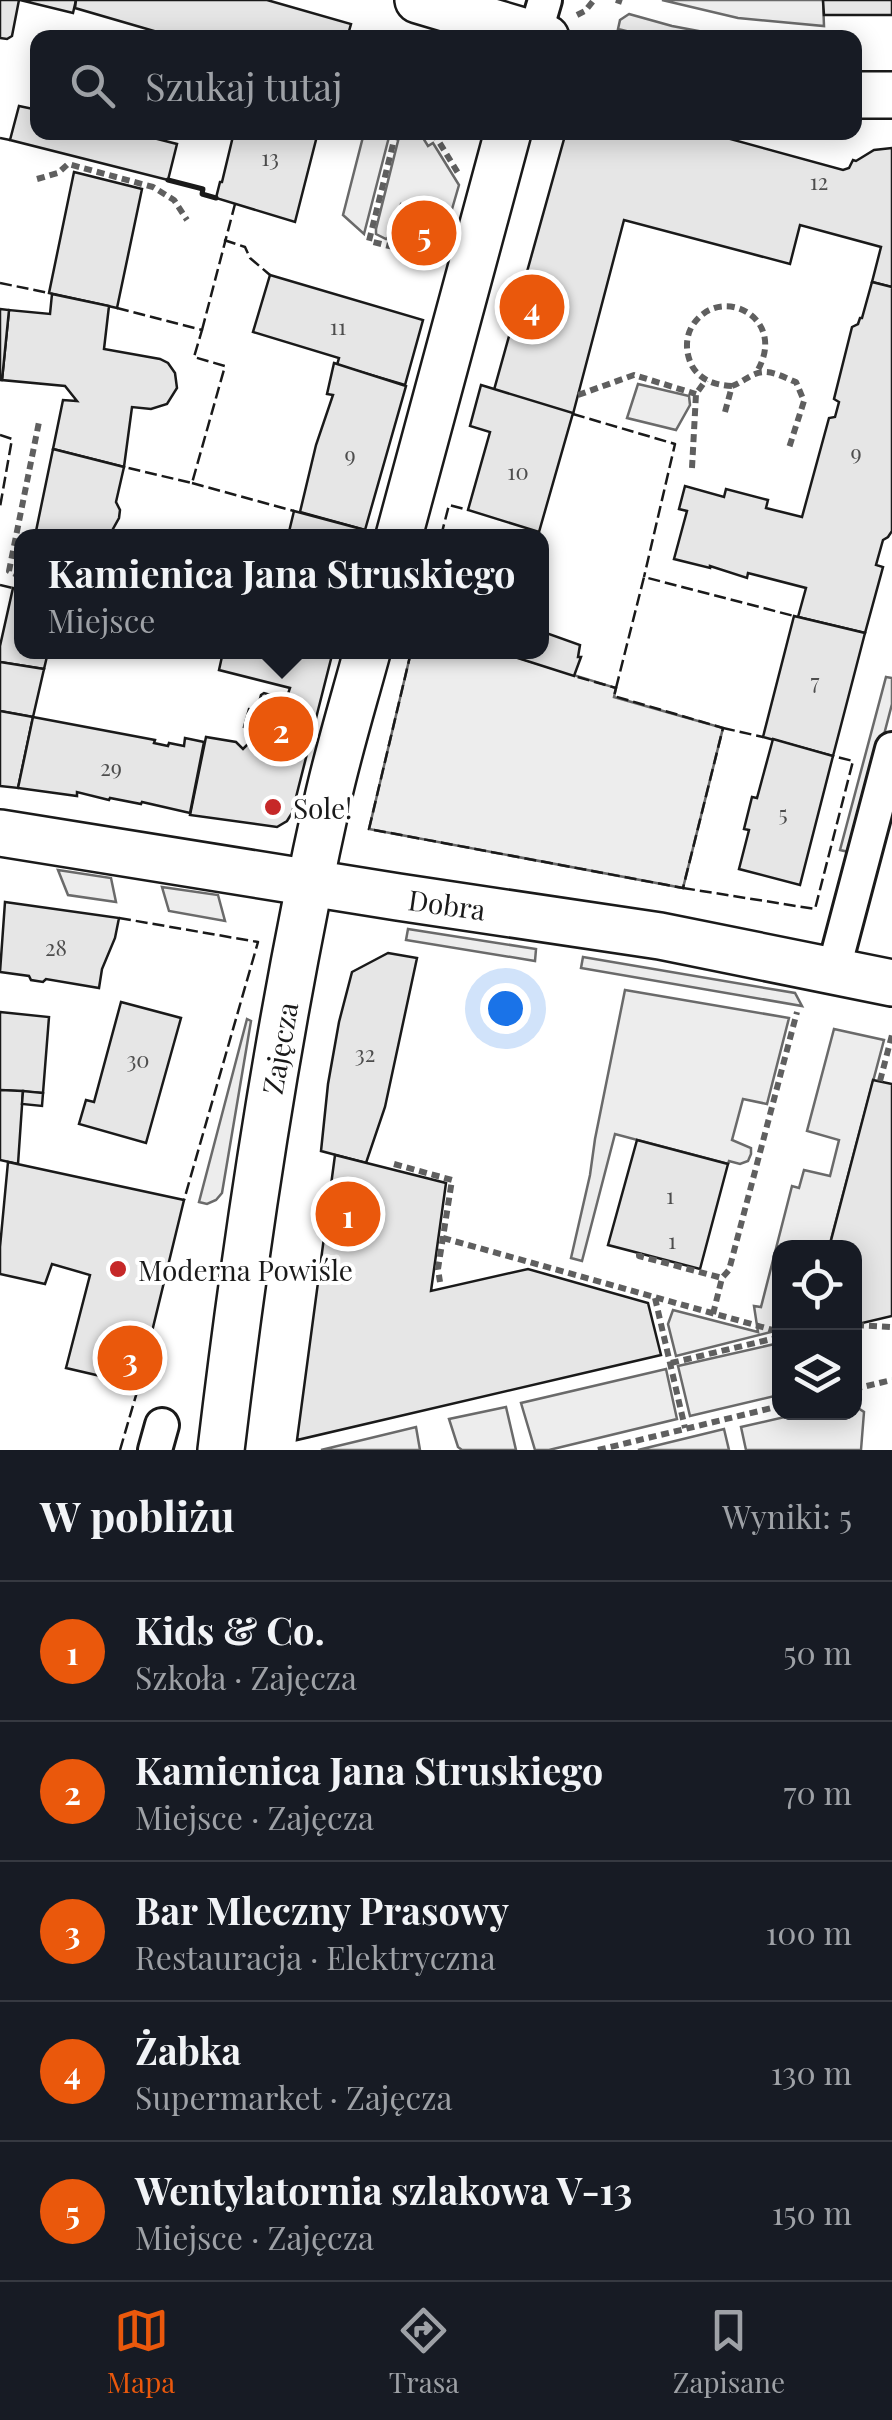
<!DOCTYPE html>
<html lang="pl">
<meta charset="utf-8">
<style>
:root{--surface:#171b24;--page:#20242c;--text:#f1f3f6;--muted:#9ea1a6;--line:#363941;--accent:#ea580c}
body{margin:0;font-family:"Playfair Display",serif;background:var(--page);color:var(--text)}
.controls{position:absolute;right:30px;bottom:30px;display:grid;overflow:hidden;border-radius:20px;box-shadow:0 5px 25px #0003}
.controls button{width:90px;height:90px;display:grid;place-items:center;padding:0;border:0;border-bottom:2px solid var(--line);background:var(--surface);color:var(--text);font:50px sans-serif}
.you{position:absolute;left:505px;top:1008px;width:35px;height:35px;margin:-25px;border:8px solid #fff;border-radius:50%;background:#1a73e8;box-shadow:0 0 0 15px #1a73e833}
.badge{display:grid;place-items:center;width:65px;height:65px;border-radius:50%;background:var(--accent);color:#fff;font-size:32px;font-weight:700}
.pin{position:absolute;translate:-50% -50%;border:5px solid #fff;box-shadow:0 2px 10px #0006}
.popup{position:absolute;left:14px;top:529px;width:535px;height:130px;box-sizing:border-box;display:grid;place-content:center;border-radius:20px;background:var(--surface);filter:drop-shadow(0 2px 8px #0005);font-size:32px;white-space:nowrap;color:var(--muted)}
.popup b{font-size:38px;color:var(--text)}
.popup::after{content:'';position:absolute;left:50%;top:100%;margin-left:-20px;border:20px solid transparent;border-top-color:var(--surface)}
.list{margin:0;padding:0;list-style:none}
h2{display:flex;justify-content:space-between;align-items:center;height:130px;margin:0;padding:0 40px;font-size:42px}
h2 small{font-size:32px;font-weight:400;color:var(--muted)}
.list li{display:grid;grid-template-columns:65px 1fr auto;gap:30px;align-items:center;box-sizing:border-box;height:140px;padding:0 40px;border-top:2px solid var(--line)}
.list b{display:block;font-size:38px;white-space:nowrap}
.list p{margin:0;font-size:32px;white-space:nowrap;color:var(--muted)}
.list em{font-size:32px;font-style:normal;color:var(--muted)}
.icon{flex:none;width:55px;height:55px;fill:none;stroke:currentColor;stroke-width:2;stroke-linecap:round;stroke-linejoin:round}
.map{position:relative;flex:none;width:892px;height:1450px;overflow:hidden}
.search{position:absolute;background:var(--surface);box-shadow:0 5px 25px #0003;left:30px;right:30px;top:30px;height:110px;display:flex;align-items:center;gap:25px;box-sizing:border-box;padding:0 35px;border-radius:20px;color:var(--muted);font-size:38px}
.sheet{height:830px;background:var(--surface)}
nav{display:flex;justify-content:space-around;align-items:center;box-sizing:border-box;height:140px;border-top:2px solid var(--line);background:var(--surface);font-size:28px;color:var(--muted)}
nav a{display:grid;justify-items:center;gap:5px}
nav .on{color:var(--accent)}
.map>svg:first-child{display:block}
.built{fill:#ededed;stroke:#6a6a6a;stroke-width:2.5}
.building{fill:#e6e6e6;stroke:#1a1a1a;stroke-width:2.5}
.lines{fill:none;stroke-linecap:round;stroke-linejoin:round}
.street-casing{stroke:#1a1a1a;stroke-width:38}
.secondary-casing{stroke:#1a1a1a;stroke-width:50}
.path{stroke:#5f5f5f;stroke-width:6;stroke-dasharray:8 5;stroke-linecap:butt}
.street{stroke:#fff;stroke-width:32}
.secondary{stroke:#fff;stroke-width:45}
.fence{stroke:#1a1a1a;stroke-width:2.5;stroke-dasharray:12 5;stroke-linecap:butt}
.wall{stroke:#1a1a1a;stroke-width:5}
.poi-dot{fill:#c62828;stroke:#fff;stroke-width:4}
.labels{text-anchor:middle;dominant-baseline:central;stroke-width:8;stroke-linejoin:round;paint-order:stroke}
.number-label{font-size:22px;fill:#4d4d4d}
.poi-label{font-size:28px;fill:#1a1a1a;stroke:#fff;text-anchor:start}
.street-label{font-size:28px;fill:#1a1a1a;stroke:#fff}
</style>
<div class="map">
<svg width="892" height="1450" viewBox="0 0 892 1450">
<rect width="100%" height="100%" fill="#fff"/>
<!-- built -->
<g class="built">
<path d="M662,0H823L824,26L738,18Z"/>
<path d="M629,14L672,26L730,37H650L618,29L620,20Z"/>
<path d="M364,133H390L364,234L343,215Z"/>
<path d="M400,133H420L428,146L433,143L459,185L450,216L416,205L413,207L401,204L391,235L386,239L376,234V229Z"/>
<path d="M638,384L689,396L690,405L676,430L627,418Z"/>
<path d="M411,652H499L616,688L614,697L723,728L683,888L369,829Z"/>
<path d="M886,677L892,678V704L853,853L840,850Z"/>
<path d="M58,870L111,878L116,902L68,895Z"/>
<path d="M162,887L218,895L225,921L169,911Z"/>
<path d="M408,929L536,949L535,961L406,940Z"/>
<path d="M583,957L795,993L802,1006L581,968Z"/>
<path d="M625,990L789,1018L767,1104L743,1099L732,1140L751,1148V1154L748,1161L740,1164L729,1161L728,1164L615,1134L582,1261L571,1258L590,1175L595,1139Z"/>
<path d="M247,1019L251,1021L222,1193L216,1200L207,1204L199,1202Z"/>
<path d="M834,1029L884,1040L829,1247L780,1248L779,1330L676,1356L668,1324L673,1310L758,1332L754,1306L761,1307L792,1186L799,1188L804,1170L830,1176L839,1140L807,1131Z"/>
<path d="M779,1343V1395L690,1416L678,1366Z"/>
<path d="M666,1369L677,1419L549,1450H535L521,1403Z"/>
<path d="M855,1406L864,1412L861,1450H746L741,1427L802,1413L854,1412Z"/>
<path d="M506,1407L516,1450H462L458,1447L449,1419Z"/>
<path d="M416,1427L420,1450H321Z"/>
<path d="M724,1429L729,1450H638Z"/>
</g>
<!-- building -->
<g class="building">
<path d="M0,0H19L12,36L7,39L0,38Z"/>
<path d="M20,0H76L73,13Z"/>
<path d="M76,0H267L351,24L347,38H178L75,8Z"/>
<path d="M823,0H892V15H824Z"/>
<path d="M19,106L38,110V132H130L177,144L168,180L10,140Z"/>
<path d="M234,132H318L295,222L216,198L220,182H222Z"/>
<path d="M566,132H705L843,170L849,168L853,160L856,161L874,150L892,148V287L872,282L881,247L800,225L790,264L624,220L573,414L494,390Z"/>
<path d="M74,172L142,189L117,308L49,293Z"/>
<path d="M410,217L444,227L437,250L403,240Z"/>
<path d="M270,275L423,320L405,385L337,365L339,358L253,332Z"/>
<path d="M872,282L892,287V531L888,537L883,540L876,565L883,567L865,633L798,617L806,588L748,573L747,578L710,566V568L674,559L687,511L679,509L685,486L724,497L726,489L768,500L766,508L802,517L829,418L835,417L839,402L834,399L852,327L858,324L860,318H862Z"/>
<path d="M52,294L109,306L104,349L160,359L168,363L175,373L177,388L167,404L151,409L132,407L124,467L53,449L63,400L77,401L65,386L2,380L9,310L50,314Z"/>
<path d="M0,309L9,310L2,380H0Z"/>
<path d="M334,363L406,386L365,530L300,512L316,445L333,395L327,394Z"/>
<path d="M481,385L573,413L539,532L468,510L490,432L470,426Z"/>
<path d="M53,449L124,467L116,502L120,510L119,518L109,536H35Z"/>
<path d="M294,511L365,530L364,536H288Z"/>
<path d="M13,588L21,589V652H48L44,669L0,662V646Z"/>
<path d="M794,616L865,633L833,756L763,737Z"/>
<path d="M541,627L547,629L546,633L580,645L578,657H581L574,676L499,652H541Z"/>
<path d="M223,652H314L332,655L292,813L287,821L277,827L190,815L206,737L236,742L243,749L251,741L249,739L252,730L244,727L249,709L257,710L261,695L264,693L281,698L288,694L290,688L219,670Z"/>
<path d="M0,662L44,669L33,717L0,711Z"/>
<path d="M0,711L33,717L18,788L0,786Z"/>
<path d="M33,717L155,740L154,743L168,746L169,743L184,746L185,738L204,742L190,813L142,802L141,804L110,798L109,800L77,792V796L18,788Z"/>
<path d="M773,739L833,756L800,885L739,869L749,830L744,829L752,797L757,798Z"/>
<path d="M5,902L119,918L115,938L102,969L99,988L46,979L43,982L31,980L29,976L0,972Z"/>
<path d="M388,953L417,958L385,1107L366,1163L321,1151L328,1084L339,1022L352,972Z"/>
<path d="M121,1002L181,1018L146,1143L79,1124L86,1100L94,1102Z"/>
<path d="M0,1012L49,1017L43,1093L0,1090Z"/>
<path d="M873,1080L892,1084V1316L854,1325V1248H829Z"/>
<path d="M0,1090L23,1091L18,1164L0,1160Z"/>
<path d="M23,1091L43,1093L42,1106L22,1104Z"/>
<path d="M637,1140L728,1164L700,1269L608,1245Z"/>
<path d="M335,1155L446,1183L431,1291L528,1269L648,1303L661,1355L297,1440Z"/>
<path d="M8,1162L184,1200L139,1385L66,1368L90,1275L52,1264L45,1284L0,1274V1247Z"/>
</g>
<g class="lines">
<defs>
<g id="street">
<path d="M535,34L545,0"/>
<path d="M833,972L892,749"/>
<path d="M155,1450L162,1425"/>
</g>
<g id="secondary">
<path d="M418,0L546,38"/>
<path d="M854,95H892"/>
<path d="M399,536L508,132"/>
<path d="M0,833L398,897L660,936L892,983"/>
<path d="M221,1450C247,1231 280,1013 328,798C339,749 354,700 367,652"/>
</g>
</defs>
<!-- street casing -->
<use href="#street" class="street-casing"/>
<!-- secondary casing -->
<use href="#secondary" class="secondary-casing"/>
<!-- path -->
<g class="path">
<path d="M616,0L622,2"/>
<path d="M577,15L585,11L594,0"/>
<path d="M396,132L369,241L434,257"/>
<path d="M433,132L458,173"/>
<path d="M37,179L58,173L68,164L153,187L174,200L187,220"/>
<path d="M732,386C716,385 701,381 692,366C686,354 685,340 691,328C717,281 791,317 756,373"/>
<path d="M578,395L634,375L696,394"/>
<path d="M725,412L732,386C741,383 747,377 755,374C769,368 783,377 796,382L804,401L788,451"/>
<path d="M692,468L696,394L706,380"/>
<path d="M21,577L9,571L39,422"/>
<path d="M880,1081L892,1035"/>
<path d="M394,1164L452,1180L438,1269L440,1282"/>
<path d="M443,1238L780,1332"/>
<path d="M639,1253V1256L722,1278"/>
<path d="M655,1298L685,1428"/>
<path d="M713,1314L722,1278L729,1270L797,1012"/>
<path d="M856,1325L892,1327"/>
<path d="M671,1363L780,1337"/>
<path d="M854,1389L892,1380"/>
<path d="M598,1450L780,1406"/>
</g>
<!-- street -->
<use href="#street" class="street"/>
<!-- secondary -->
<use href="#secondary" class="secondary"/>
<!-- fence -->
<g class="fence">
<path d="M0,138L10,140"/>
<path d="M224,240L245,247L250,258L270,275"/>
<path d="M0,283L49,293"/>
<path d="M117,308L202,330L194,357L225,366L192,483L124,467"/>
<path d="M202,330L235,204"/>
<path d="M573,414L675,444L644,577"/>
<path d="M0,435L12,439L0,507"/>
<path d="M192,483L294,511"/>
<path d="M441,536L449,505L468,510"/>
<path d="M0,585L13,588"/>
<path d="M411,652L369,829L683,888L723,728L614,696L616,688L574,676"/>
<path d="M616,688L644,577L794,616"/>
<path d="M723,728L763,737"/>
<path d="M683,888L815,909L853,761L833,756"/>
<path d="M119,918L258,942L184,1200"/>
<path d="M120,1450L139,1385"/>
</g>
<!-- wall -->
<path class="wall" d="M168,180L203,189L202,194L216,198"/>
</g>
<!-- markers -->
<g class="poi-dot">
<circle cx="273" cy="807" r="10"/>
<circle cx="118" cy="1269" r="10"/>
</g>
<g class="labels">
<!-- number labels -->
<g class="number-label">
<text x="270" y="157">13</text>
<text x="819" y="181">12</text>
<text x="338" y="326">11</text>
<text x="856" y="452">9</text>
<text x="350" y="454">9</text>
<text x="518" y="471">10</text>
<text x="815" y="681">7</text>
<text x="111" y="767">29</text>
<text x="783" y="813">5</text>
<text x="56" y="947">28</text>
<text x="365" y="1053">32</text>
<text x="138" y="1059">30</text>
<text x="670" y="1195">1</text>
<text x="672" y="1240">1</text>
</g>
<!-- poi labels -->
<g class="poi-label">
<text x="293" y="807">Sole!</text>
<text x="138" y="1269">Moderna Powiśle</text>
</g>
<!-- street labels -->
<g class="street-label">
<text transform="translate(447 904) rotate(8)">Dobra</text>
<text transform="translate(279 1048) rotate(-80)">Zajęcza</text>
</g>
</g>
</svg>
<div class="controls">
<button><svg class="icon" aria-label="locate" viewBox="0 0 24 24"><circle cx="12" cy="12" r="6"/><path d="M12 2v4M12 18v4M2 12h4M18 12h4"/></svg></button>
<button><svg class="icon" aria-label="layers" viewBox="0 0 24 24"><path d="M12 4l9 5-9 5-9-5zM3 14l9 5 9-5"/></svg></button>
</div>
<div class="you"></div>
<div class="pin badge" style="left:348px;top:1214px">1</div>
<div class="pin badge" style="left:281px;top:729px">2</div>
<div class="popup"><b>Kamienica Jana Struskiego</b>Miejsce</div>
<div class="pin badge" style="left:130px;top:1358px">3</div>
<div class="pin badge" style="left:532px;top:307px">4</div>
<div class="pin badge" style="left:424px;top:233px">5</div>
<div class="search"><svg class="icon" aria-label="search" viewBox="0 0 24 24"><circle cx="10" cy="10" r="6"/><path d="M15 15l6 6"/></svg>Szukaj tutaj</div>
</div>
<section class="sheet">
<h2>W pobliżu<small>Wyniki: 5</small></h2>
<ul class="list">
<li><span class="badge">1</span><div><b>Kids &amp; Co.</b><p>Szkoła · Zajęcza</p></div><em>50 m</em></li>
<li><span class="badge">2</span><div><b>Kamienica Jana Struskiego</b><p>Miejsce · Zajęcza</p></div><em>70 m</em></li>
<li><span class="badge">3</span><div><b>Bar Mleczny Prasowy</b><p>Restauracja · Elektryczna</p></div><em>100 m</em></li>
<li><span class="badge">4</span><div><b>Żabka</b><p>Supermarket · Zajęcza</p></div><em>130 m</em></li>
<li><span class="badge">5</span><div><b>Wentylatornia szlakowa V-13</b><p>Miejsce · Zajęcza</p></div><em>150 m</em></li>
</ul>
</section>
<nav>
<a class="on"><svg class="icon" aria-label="map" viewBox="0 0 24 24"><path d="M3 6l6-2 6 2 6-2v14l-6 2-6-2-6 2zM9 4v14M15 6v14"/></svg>Mapa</a>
<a><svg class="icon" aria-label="directions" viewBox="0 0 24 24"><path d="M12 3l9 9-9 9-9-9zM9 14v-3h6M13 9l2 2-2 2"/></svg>Trasa</a>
<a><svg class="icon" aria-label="saved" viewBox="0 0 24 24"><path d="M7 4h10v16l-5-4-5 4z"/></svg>Zapisane</a>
</nav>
